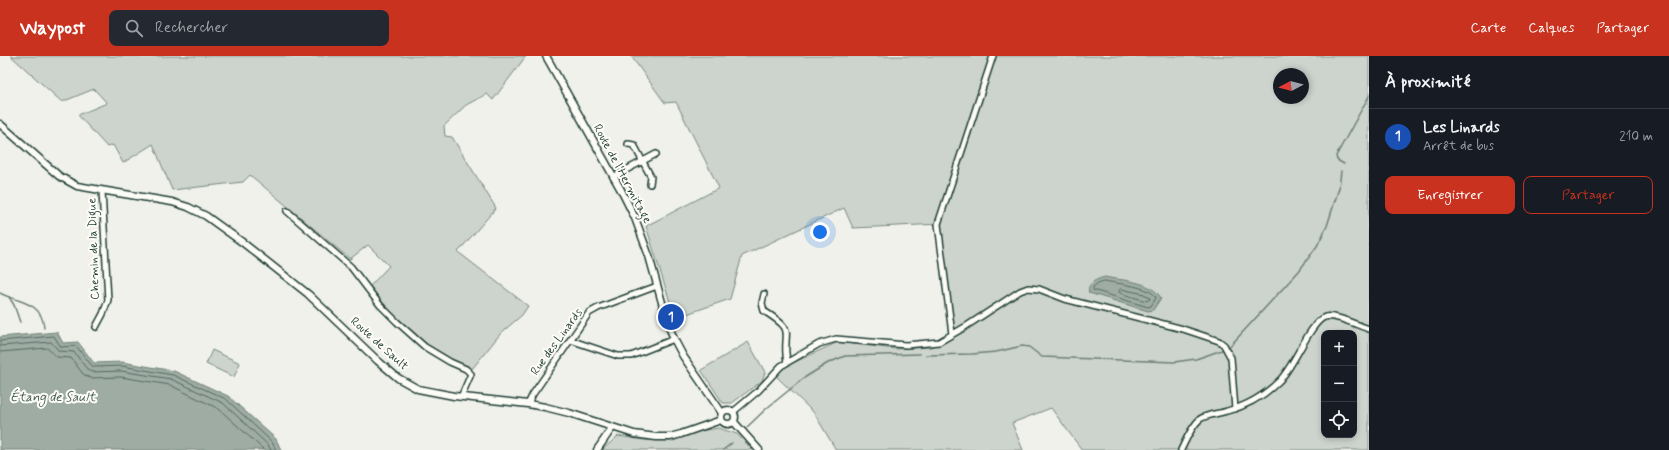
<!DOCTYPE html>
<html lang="fr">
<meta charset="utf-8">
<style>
:root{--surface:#171b24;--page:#242831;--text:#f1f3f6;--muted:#9ea1a6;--line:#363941;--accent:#c8321e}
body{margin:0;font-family:Mynerve,sans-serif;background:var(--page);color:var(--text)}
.controls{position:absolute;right:12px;bottom:12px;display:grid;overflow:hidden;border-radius:8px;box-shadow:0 2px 6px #0003}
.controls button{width:36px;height:36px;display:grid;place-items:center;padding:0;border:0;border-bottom:1px solid var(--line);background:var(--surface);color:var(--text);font:20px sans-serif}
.compass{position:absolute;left:1273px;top:12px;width:36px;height:36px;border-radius:50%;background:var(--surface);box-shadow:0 2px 6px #0003;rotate:263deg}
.you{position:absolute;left:820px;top:176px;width:14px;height:14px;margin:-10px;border:3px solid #fff;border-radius:50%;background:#1a73e8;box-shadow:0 0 0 6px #1a73e833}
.badge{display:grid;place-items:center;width:26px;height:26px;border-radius:50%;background:var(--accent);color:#fff;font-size:13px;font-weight:700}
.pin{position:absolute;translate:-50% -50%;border:2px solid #fff;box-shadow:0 1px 4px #0006}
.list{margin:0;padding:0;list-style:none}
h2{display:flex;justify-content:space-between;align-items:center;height:52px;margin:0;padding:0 16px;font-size:17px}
h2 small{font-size:13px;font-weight:400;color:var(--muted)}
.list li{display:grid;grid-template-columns:26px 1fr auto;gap:12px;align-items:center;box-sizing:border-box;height:56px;padding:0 16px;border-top:1px solid var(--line)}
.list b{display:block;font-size:15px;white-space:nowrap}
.list p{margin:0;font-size:13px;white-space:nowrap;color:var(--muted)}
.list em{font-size:13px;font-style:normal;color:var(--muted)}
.actions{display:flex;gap:8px;padding:12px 16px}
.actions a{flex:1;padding:9px 0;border:1px solid var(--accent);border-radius:8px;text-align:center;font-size:14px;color:var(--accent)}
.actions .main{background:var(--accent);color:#fff}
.icon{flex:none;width:22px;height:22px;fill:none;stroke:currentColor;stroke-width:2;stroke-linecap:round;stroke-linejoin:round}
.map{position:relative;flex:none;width:1369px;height:394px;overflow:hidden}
header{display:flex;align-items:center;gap:24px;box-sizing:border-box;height:56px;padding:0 20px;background:var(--accent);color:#fff}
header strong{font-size:19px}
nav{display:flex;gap:22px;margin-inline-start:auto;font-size:14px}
.search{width:280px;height:36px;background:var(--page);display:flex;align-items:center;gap:10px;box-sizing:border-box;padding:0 14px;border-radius:8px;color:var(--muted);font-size:15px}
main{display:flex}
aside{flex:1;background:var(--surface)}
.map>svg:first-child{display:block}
.green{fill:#cdd3cd;stroke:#768880;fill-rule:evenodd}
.water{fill:#9faca4;stroke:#6c8077}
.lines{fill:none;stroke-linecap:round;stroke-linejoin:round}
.shore{stroke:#526961;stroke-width:1}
.stream{stroke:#6c8077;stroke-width:1.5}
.minor-casing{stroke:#1f3d34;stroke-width:8}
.tertiary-casing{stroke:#1f3d34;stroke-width:9}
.minor{stroke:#fdfcf7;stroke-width:5}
.tertiary{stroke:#fdfcf7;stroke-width:6}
.labels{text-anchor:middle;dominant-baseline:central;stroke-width:4;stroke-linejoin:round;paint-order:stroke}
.street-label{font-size:12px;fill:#1f3d34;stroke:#fdfcf7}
.water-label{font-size:13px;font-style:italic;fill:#455e56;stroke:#fdfcf7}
</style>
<header>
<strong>Waypost</strong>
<div class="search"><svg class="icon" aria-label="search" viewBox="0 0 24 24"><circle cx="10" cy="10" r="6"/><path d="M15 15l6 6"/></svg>Rechercher</div>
<nav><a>Carte</a><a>Calques</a><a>Partager</a></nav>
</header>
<main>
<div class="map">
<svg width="1369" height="394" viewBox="0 0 1369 394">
<rect width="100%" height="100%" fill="#f0f1eb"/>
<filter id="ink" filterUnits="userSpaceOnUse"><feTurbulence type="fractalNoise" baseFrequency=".025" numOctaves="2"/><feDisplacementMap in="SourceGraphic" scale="8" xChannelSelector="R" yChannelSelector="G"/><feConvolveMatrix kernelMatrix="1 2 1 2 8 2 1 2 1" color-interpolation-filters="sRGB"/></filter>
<g filter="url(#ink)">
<!-- green -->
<g class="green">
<path d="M11,0H526L493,44L487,38L466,49L444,70L445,80L452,81L496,152L458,196L528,250L522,259L501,277L472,313L424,290L396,263L370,230L389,210L368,189L350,203L250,119L243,126L172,134L153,88L123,107L113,89L107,91L78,59L107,47L94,33L62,46Z"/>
<path d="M631,0H1369V394H1082L1051,352L1012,367L1023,394H836L814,357L775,319L780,313L838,286L895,293L931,291L950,280L941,168L853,172L844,152L742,200L730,243L675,262L646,170L719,132L676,46L665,47ZM1279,18H1303V42H1279ZM1324,277H1354V379H1324Z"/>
<path d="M748,286L765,316L762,325L732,347H723L701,314Z"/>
<path d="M212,294L240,307L234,321L206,308Z"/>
<path d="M718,372L737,378L753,394H602L618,380L644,384L673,385L700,375Z"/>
</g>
<!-- water -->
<g class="water">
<path d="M1105,221C1123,225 1150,224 1161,242L1153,254L1148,255L1089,237C1086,227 1097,223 1105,221Z"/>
<path d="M57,276L63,287L78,286L94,307L122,306L174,315L228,340L276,383L281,394H0V281Z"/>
</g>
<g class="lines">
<!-- shore -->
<g class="shore">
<path d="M1105,225C1117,228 1152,230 1156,242L1151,250L1148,251L1093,234V231L1098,227Z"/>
<path d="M1121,233L1144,238L1149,241L1150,243L1146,245L1120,237L1119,235Z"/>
<path d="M0,285L54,280L61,291L76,290L93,311L122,310L173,319L226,343L272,386L276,394"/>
<path d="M0,290L51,286L59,295L74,296L87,313L91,316L121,315L171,323L223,347L268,389L271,394"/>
<path d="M0,296L47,292L57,301L71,302L83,318L90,322L121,321L170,329L219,353L264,394"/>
</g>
<!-- stream -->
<g class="stream">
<path d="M1344,108L1337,104L1336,100L1369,40"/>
<path d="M0,237C19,247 42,245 44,272"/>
<path d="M9,241L14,249L20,266"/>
<path d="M1230,290L1299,215L1317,190L1327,170L1339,132L1341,115"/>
<path d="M926,299L972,298L996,296L1022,290L1029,291L1042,301L1174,306L1196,303L1222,294"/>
<path d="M746,372L767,352L804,322L828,307L845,300L920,298"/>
<path d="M723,394L732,387"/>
</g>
<defs>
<g id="minor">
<path d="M628,88L634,89L651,121L650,128"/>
<path d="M613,121L656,98"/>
<path d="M287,155L351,211L380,249L397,266L425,291L450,306L466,313L471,318L461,341"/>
<path d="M764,238L762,247L764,255C799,277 781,274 787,306"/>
<path d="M96,271L103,258L108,244L102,135"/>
<path d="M952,278L938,168L993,0"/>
<path d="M570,284L618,300H631L674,283"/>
<path d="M528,348L533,338L589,257L598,252L657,230"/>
<path d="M733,356L758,335L781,310L819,288L836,283L906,289L939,286L965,271L1020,235L1028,232L1039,233L1065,243L1183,273L1219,285L1224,289L1231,302L1235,353"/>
<path d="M1181,394C1186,384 1191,371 1200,363C1208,358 1218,358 1227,355C1246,350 1265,339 1279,325C1294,311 1310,266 1325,261C1335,258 1359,270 1369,273"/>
</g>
<g id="tertiary">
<path d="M546,0L621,134L635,162L649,200L668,268L674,283L683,300L722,357"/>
<path d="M0,68L59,120L77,130L172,146L188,151L206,160L242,186L308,238L378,305L398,322L418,333L454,340L528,348L545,351L569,357L634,378L656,381H670L681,378L721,364"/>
<circle cx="728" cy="361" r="7"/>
<path d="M734,366L759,394"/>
<path d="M597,394L612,372"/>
</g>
</defs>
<!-- minor casing -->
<use href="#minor" class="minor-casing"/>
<!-- tertiary casing -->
<use href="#tertiary" class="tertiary-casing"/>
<!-- minor -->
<use href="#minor" class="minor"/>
<!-- tertiary -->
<use href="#tertiary" class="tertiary"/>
</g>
</g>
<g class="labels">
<!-- street labels -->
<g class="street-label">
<text transform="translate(622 118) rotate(62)">Route de l'Hermitage</text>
<text transform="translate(94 193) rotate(-92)">Chemin de la Digue</text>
<text transform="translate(557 286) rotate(-54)">Rue des Linards</text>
<text transform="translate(379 288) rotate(42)">Route de Sault</text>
</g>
<!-- water labels -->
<g class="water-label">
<text x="53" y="341">Étang de Sault</text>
</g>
</g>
</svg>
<div class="controls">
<button>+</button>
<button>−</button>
<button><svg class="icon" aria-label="locate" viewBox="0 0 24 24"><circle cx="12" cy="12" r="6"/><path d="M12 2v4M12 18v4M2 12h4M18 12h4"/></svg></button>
</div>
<svg class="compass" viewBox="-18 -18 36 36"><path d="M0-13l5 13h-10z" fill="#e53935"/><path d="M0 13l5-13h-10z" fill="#9ea1a6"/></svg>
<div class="you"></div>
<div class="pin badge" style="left:671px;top:261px;background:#1a4fb4">1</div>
</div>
<aside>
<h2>À proximité<small></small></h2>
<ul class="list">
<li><span class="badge" style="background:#1a4fb4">1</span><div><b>Les Linards</b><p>Arrêt de bus</p></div><em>210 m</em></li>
</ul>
<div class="actions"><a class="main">Enregistrer</a><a>Partager</a></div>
</aside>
</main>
